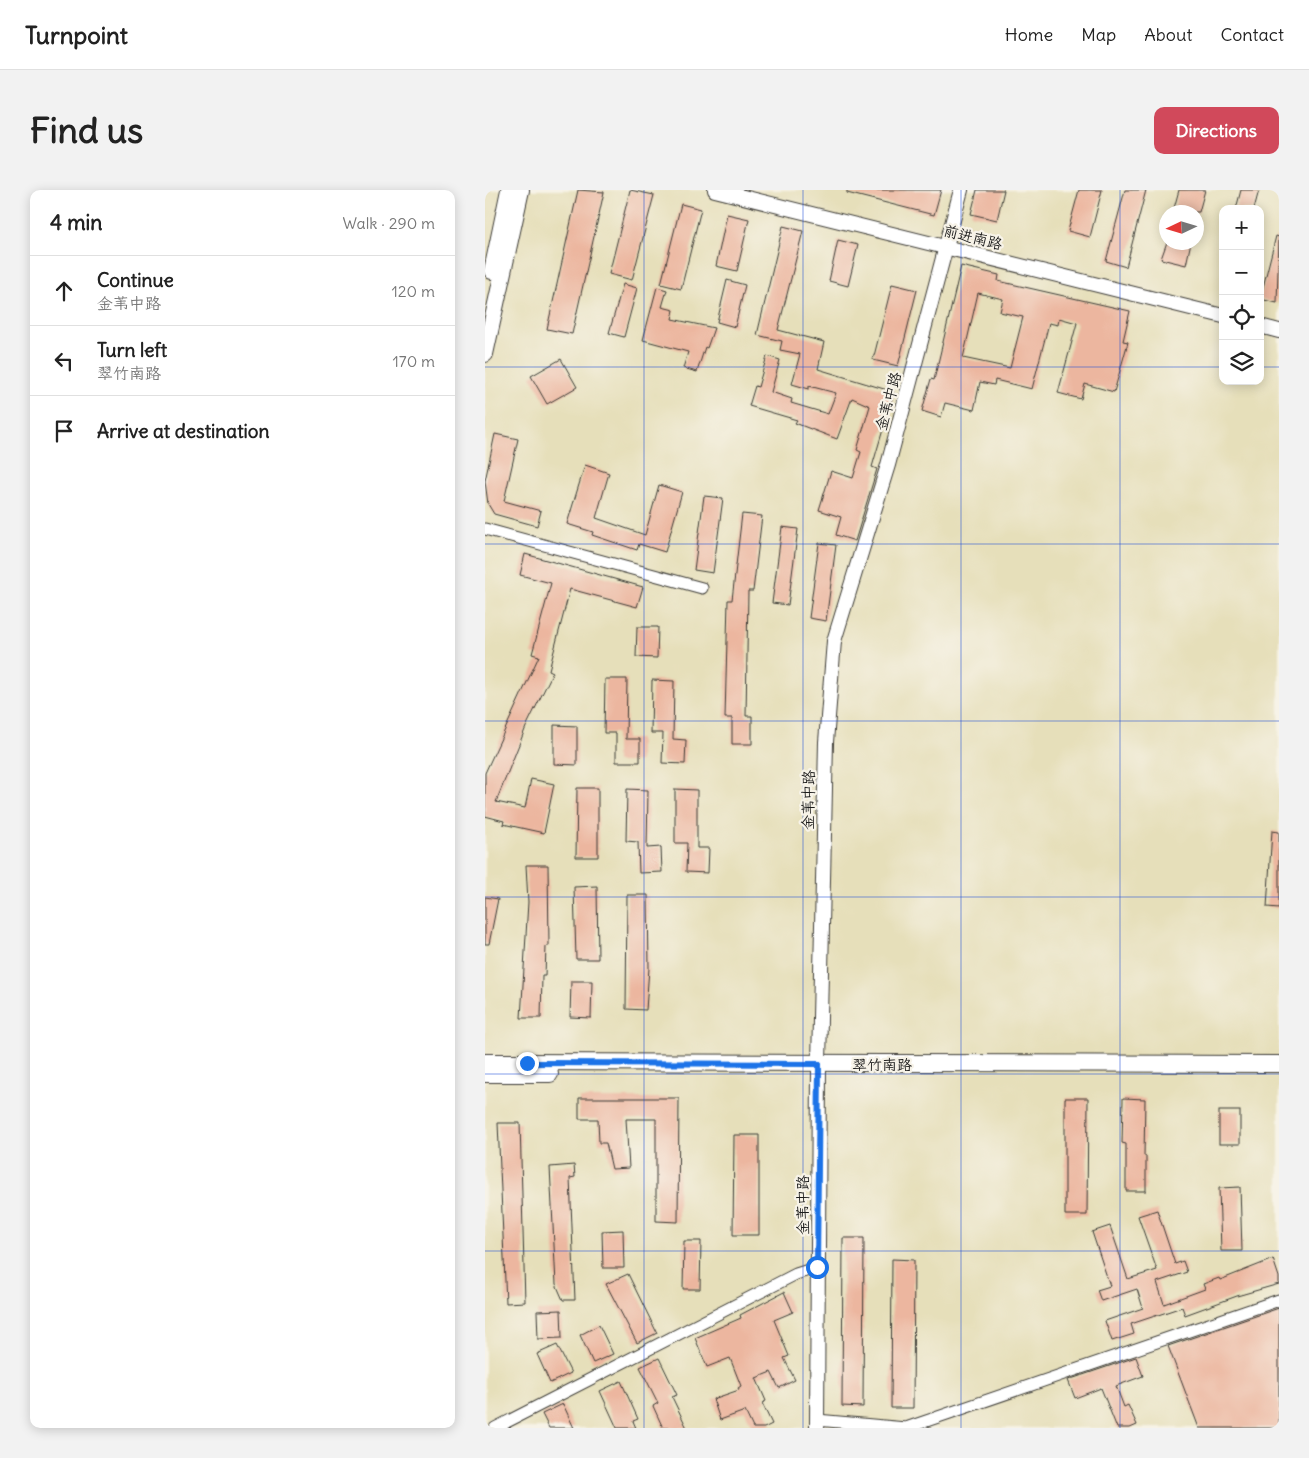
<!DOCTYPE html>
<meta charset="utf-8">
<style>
:root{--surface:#fff;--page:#f2f2f2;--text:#222;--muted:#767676;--line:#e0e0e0;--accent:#d1495b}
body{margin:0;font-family:Delius,"LXGW WenKai TC",sans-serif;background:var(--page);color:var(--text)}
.controls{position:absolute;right:15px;top:15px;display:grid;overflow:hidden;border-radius:10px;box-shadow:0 2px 12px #0003}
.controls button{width:45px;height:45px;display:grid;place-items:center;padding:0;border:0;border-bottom:1px solid var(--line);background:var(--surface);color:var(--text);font:25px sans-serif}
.compass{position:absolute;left:674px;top:15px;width:45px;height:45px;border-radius:50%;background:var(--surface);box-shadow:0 2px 12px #0003;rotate:266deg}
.stop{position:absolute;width:15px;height:15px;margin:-11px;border:4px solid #1a73e8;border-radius:50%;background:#fff}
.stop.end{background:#1a73e8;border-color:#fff;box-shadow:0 1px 5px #0008}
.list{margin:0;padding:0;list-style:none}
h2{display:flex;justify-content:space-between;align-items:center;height:65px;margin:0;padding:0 20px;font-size:21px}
h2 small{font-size:16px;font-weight:400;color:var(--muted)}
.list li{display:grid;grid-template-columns:32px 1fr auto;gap:15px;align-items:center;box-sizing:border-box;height:70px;padding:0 20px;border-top:1px solid var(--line)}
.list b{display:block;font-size:19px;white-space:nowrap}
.list p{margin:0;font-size:16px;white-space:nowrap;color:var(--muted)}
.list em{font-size:16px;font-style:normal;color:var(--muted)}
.icon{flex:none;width:28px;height:28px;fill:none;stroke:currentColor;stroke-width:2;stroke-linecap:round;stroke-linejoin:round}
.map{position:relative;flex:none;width:794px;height:1238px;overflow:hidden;border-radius:10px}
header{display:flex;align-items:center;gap:30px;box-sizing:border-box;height:70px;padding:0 25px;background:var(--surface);border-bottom:1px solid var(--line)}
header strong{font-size:24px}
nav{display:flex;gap:28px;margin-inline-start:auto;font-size:18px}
.intro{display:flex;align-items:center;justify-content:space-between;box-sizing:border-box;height:120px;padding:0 30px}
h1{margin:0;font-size:35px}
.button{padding:12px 22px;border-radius:10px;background:var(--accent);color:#fff;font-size:18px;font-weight:700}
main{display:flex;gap:30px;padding:0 30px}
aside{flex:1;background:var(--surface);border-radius:10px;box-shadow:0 2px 12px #0003}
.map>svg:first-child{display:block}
.building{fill:#ecb69f;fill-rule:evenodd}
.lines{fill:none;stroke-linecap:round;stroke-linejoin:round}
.minor-casing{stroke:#3a3934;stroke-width:13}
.tertiary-casing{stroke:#3a3934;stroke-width:16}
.secondary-casing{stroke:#3a3934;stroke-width:18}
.minor{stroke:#fff;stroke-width:11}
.tertiary{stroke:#fff;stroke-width:14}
.secondary{stroke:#fff;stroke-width:16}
.route{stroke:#1a73e8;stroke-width:6}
.grid{fill:none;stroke:#1d4ed8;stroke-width:1;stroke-opacity:0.55}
.labels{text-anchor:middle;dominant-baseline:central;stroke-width:4.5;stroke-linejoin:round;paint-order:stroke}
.street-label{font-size:15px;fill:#1c1c1c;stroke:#f7f3e8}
</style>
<header>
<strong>Turnpoint</strong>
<nav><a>Home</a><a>Map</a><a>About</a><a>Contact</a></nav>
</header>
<div class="intro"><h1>Find us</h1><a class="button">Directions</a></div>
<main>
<aside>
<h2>4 min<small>Walk · 290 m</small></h2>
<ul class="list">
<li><svg class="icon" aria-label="ahead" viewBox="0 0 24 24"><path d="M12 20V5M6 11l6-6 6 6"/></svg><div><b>Continue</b><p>金苇中路</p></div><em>120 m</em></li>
<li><svg class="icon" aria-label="left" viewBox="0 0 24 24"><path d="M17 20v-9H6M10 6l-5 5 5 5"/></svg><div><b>Turn left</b><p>翠竹南路</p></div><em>170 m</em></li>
<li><svg class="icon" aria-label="arrive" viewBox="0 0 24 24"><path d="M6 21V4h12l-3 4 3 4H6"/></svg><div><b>Arrive at destination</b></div></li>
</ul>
</aside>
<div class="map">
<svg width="794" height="1238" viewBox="0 0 794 1238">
<rect width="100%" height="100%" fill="#f7f3e8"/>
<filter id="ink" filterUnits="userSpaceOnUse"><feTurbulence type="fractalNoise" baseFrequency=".02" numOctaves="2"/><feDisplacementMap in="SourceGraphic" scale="10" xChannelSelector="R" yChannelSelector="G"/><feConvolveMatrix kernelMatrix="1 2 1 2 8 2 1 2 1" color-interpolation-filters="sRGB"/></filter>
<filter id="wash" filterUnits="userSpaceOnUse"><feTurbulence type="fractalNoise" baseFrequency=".0096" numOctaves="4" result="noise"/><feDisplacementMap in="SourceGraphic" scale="20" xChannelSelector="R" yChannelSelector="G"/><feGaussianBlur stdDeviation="1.12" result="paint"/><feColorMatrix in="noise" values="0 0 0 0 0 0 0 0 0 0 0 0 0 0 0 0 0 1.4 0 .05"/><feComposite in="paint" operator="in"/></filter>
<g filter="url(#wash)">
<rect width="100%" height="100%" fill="#e6dfba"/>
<g id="blocks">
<!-- building -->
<g class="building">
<path d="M93,0L119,2L87,144L62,139Z"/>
<path d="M145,0L169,5L147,90L124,84Z"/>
<path d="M362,0H456L449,25L362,3Z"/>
<path d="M492,0H519L512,30L486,24Z"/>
<path d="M594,0H617L605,47L583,41Z"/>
<path d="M640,0H661L641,77L621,71Z"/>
<path d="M694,0H720L714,22H688Z"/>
<path d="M756,0H774L769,19H751Z"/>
<path d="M196,14L216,19L196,99L176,94Z"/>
<path d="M242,24L264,29L252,81L231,76Z"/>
<path d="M298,36L318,41L293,140L339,152L333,179L409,202L387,277L392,279L370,351L351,345L356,327L334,320L346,281L368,288L376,262L372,260L385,216L367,208L352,249L310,233L312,230L264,216L270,196L273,197L282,166L295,170L286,202L307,209L306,213L343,224L351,203L324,196V199L307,194L315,164L295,160L297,151L272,145Z"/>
<path d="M791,46L794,47L792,113L775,109Z"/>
<path d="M353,50L373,55L363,96L344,91Z"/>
<path d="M682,52H706L701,75L676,69Z"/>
<path d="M476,76L514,85L513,91L645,121L638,151L643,152L629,202L600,194L596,209L573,203L592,133L574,128L573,135L564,133L547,199L510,190L509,195L495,192L489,220L460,213L456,227L437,221L446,189L449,190ZM493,103L518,109L515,122L538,127L525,178L478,168Z"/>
<path d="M242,90L260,95L250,137L232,132Z"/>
<path d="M138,94L152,98L139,147L124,143Z"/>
<path d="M407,94L432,100L413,176L388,170Z"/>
<path d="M172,97L182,100L177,117L189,120L187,129L229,138L222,158L220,157L212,182L198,178L203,162L158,150Z"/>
<path d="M76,169L92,197L62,214L46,186Z"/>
<path d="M10,244L33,249L19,311L56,321L52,336L9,324L3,314L0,291Z"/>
<path d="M100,275L124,283L111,328L160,345L174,295L197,302L180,362L154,354L152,360L107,345L108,342L82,334Z"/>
<path d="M219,306L238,308L228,383L209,380Z"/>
<path d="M257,324L277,326L268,401H263L261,526H267V554H247V528H240L243,410H247Z"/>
<path d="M297,337L313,339L303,415L287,413Z"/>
<path d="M334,353L351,355L341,431L324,428Z"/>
<path d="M40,364L158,397L152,417L85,399L64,480L68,482L41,537L11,612L40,618L46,589L69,594L59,643L18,634L19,631L0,626V583L54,466L47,464L66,393L35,385Z"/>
<path d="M152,437H173L172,468L151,467Z"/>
<path d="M120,489H142L141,549H155V572H131V543H119Z"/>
<path d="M167,490L189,491L188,549L201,550L200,574L177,573L178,543H166Z"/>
<path d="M69,535L92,536V575L69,574Z"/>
<path d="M92,598H113V667H91Z"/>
<path d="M142,599L163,600L162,658L176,657L177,682L154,683L153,652L141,651Z"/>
<path d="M190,599L212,600V658H224L223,683L201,682L202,653H190Z"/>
<path d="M787,641L794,642V718L782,717Z"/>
<path d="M41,675H63L64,756H61L60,786H57L56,828H36L43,712Z"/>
<path d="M112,696L113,769H91L89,697Z"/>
<path d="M142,705H163L164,778L161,820L141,819Z"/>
<path d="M0,707L13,709L4,754H0Z"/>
<path d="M86,791H107L106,828L85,827Z"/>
<path d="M94,908H194L193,1032L171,1031V929H141L144,978L127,979L121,953H114L113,929H94Z"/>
<path d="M580,908H603L602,1025H580Z"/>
<path d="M638,908L660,909L659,966H661V1001H641V954L637,953Z"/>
<rect x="734" y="921" width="21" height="33"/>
<path d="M13,933H35L40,1112L21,1113Z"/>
<path d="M249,945H274V1045H248Z"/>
<path d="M89,975L90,987L85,988L90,1110H78L71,1094L65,977Z"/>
<path d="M755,997L757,1061H736L734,998Z"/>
<path d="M672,1020L690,1074L698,1071L702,1082L672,1092L679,1114L720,1099L718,1094L734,1088L735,1090L788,1069L794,1087V1094L752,1106L700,1125L697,1117L646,1134L649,1144L627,1151L620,1131L658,1118L652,1099L616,1111L612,1100L625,1096L607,1042L625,1036L643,1089L672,1080L653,1026Z"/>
<path d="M138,1040L139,1078H118L117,1041Z"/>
<path d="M358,1048H379L378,1217L357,1216Z"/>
<path d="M199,1051H216L215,1099H198Z"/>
<path d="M407,1069L429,1070L428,1218H406Z"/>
<path d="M143,1084L172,1143L152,1153L121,1094Z"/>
<path d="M299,1102L308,1122L289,1130L304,1166L299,1168L310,1190L294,1198L286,1182L271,1188L281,1211L277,1213L287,1234L279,1238H268L260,1221L235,1230L228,1209L254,1200L253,1198L256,1196L245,1168L222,1177L210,1148L256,1128L255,1125Z"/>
<path d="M794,1118V1238H714L683,1156Z"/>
<path d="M76,1120L77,1148L53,1149L52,1121Z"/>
<path d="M114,1135L128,1164L108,1173L95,1145Z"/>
<path d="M72,1155L86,1183L65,1193L52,1164Z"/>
<path d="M651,1167L658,1186L631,1196L639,1217L643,1215L652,1235L645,1238H632L616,1198L590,1208L583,1190Z"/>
<path d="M174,1168L192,1205L187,1207L202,1238H178L168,1216L173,1213L155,1177Z"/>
<path d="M136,1191L153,1229L148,1231L151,1238H132L115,1201Z"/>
<path d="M78,1214L89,1238H64L57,1224Z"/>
</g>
</g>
</g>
<g filter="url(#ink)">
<use href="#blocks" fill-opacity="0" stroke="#3a3934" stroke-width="1"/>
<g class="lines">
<defs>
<g id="minor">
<path d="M0,339L217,398"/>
<path d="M332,1230L421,1238L794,1110"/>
<path d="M10,1238L311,1084L333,1077"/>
</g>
<g id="tertiary">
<path d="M230,0L738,126"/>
<path d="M775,136L794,141"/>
<path d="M332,1238L334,874L341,552L349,451L403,275L476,0"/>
</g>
<g id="secondary">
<path d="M7,81L24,0"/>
<path d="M0,164L36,0"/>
<path d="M0,872L794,874"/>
<path d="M0,884H65"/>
</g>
</defs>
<!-- minor casing -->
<use href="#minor" class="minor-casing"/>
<!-- tertiary casing -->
<use href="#tertiary" class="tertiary-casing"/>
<!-- secondary casing -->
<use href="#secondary" class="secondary-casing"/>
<!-- minor -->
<use href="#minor" class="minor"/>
<!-- tertiary -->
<use href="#tertiary" class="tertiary"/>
<!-- secondary -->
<use href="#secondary" class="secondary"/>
</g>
</g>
<g class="lines" filter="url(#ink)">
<!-- route -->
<path class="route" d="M42,873L334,874L332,1077"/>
</g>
<!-- grid -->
<path class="grid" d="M159,0V1238M318,0V1238M476,0V1238M635,0V1238M0,177H738M775,177H794M0,354H794M0,531H794M0,707H794M0,884H794M0,1061H794"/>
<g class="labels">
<!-- street labels -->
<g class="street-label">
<text transform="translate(488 47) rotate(14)">前进南路</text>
<text transform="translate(403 211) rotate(-75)">金苇中路</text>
<text transform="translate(323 610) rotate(-89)">金苇中路</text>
<text x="397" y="874">翠竹南路</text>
<text transform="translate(317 1015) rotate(-90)">金苇中路</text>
</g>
</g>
</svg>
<div class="controls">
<button>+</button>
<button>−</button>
<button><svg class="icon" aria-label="locate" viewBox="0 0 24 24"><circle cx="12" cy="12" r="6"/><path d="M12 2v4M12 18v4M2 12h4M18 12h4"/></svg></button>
<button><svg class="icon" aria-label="layers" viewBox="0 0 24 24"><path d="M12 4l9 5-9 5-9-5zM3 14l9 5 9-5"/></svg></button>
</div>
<svg class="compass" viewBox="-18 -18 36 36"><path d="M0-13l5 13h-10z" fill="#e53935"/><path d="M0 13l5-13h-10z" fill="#767676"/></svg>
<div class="stop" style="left:332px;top:1077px"></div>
<div class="stop end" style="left:42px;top:873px"></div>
</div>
</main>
